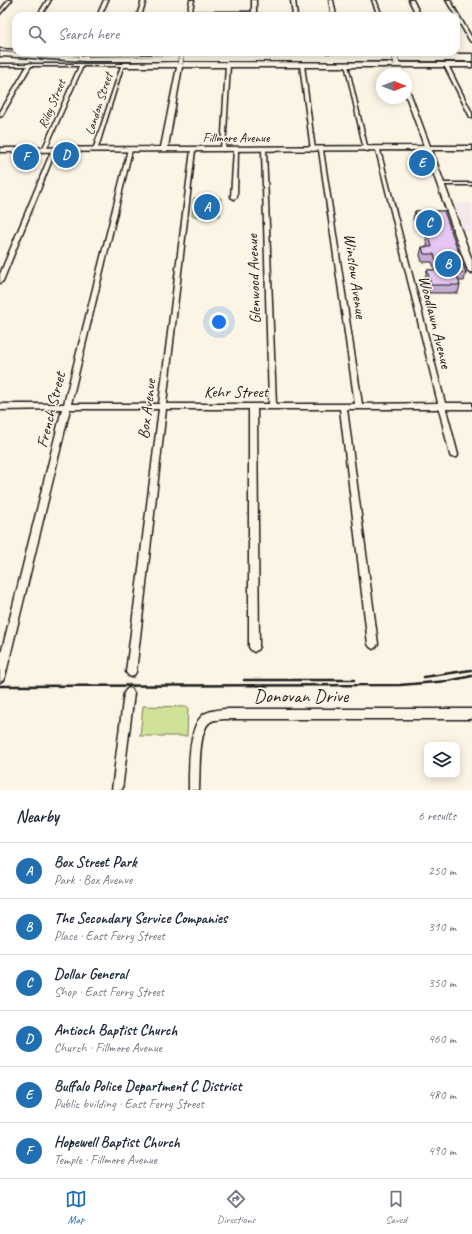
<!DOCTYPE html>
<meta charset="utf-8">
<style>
:root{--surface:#fff;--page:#f6f6f7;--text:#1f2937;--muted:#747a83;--line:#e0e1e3;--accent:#1f6fb2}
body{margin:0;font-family:Caveat,sans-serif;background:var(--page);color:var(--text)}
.controls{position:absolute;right:12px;bottom:12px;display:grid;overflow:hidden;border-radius:8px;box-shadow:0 2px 10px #0003}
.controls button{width:36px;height:36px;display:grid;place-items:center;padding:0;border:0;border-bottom:1px solid var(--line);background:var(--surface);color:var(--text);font:20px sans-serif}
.compass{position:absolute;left:376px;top:68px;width:36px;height:36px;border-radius:50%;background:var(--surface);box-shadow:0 2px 10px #0003;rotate:90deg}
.you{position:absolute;left:219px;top:322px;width:14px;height:14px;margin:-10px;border:3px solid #fff;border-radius:50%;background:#1a73e8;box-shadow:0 0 0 6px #1a73e833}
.badge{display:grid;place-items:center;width:26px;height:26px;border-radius:50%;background:var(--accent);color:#fff;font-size:13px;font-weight:700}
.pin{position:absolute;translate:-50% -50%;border:2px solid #fff;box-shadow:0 1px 4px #0006}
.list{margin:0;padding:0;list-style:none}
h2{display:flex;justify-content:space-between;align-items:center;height:52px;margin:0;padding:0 16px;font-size:17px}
h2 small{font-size:13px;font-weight:400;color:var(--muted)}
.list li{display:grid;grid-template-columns:26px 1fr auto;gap:12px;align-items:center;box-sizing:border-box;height:56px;padding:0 16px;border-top:1px solid var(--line)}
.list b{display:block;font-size:15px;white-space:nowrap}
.list p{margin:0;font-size:13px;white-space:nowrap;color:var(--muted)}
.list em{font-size:13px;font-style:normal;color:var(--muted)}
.icon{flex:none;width:22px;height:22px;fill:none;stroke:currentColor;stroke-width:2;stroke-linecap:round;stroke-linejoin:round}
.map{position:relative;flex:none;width:472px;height:790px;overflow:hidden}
.search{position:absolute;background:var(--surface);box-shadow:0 2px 10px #0003;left:12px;right:12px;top:12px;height:44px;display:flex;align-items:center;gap:10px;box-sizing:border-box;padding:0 14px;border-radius:12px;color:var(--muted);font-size:15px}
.sheet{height:388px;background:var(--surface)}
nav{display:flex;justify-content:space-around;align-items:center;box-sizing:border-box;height:56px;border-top:1px solid var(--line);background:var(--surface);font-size:11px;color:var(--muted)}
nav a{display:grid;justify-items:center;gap:2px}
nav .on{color:var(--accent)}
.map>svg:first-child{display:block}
.built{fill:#f5e7ea}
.green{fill:#cfe297;stroke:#767f5a}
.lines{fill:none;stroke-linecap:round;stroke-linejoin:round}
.street-tunnel{stroke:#dad4c7;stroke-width:10;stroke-dasharray:10 5;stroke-linecap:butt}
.street-casing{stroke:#1c1c1c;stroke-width:3}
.secondary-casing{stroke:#1c1c1c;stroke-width:3}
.highway-casing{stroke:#1c1c1c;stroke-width:3}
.street{fill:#fcf5e5;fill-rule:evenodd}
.secondary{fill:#fcf5e5;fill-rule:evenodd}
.highway{fill:#fcf5e5;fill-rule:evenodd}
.rail{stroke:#1c1c1c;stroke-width:2.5}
.secondary-bridge-casing{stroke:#1c1c1c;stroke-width:6;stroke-linecap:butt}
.secondary-bridge{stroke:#fcf5e5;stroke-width:5}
.wall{fill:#c6abd2;stroke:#1c1c1c}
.building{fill:#e6c7f4;stroke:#1c1c1c}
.labels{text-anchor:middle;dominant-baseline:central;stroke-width:3;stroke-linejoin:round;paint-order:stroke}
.far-street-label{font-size:13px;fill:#1c1c1c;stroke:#fcf5e5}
.street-label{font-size:16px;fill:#1c1c1c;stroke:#fcf5e5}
.near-street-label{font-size:19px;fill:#1c1c1c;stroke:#fcf5e5}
</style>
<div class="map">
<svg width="472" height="790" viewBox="0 0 472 790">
<rect width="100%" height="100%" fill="#fcf5e5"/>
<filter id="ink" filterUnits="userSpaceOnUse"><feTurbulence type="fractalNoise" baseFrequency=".025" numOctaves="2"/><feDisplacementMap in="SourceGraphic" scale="8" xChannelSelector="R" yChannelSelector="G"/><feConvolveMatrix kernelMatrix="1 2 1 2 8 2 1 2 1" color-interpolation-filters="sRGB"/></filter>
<g filter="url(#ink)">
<!-- built -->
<path class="built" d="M454,204H472V231H464Z"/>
<!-- green -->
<g class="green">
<path d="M194,198H221L220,216H192Z"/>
<path d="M143,706L188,707L187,736H140Z"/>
</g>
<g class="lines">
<!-- street-tunnel -->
<path class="street-tunnel" d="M129,693L131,672"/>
<defs>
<g id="street">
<path d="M8,0H12L0,14V11Z"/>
<path d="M47,0H51L41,16H37Z"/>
<path d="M104,0H108L101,16H97Z"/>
<path d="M142,0H146L141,16H137Z"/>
<path d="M252,0H256V16H252V14H189L187,13L189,12H252Z"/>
<path d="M291,0H295L297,16H293Z"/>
<path d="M329,0H333L336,16H332Z"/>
<path d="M409,0H413L421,16H417Z"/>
<path d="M446,0H450L472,38V42L470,41Z"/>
<path d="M0,49L16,50V52H44L70,54L177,55L179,56L177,57L70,56L0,51Z"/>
<path d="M30,63L32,64H124L97,151L93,150L121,66H83L46,150L44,151L42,150L79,66H31L2,116L0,117V112L27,66H0V64H28Z"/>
<path d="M228,64L230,65L225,150L223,151L221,150L226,65Z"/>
<path d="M302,64L304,65L315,150L313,151L311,150L300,65Z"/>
<path d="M345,64L348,65L368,150V151L364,150Z"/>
<path d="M446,64L448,65L472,113V118L470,117L444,65Z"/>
<path d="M52,149L56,150L3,281L0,283V274Z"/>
<path d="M128,149L132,150L71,404H159L191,150L193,149L195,150L166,404H269L262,150L264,149L266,150L276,404H355L319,150L321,149L323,150L362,404L438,403L376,150L378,149L380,150L445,403H472V409H446L458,455L457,457H451L450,455L439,409H347L378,644L376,647L373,649L370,647L368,644L340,409H257L259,647L257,650L254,652L251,650L249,647V409H166L136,672L134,675L131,677L128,675L126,672L159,409H70L5,677L3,680L0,682V658L62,409L0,410V404H64Z"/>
<path d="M234,149L238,150L237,197L234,199L231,197Z"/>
<rect x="439" y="183" width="33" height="2"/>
<path d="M129,688L132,690L134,693L122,790H112L124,693L126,690Z"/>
<path d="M224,709H472V719H224C219,720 213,719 209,723C198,732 200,776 199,790H189C189,772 188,730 201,717C206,711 216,710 224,709Z"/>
</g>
<g id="secondary">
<path d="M190,0H194L191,16H187Z"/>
<path d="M372,0H376L382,16H378Z"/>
<path d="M472,54V58H177L174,56L177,54Z"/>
<path d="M180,62L472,63V67H182L168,147L424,146L406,96V86L408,87L430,146H472V150H432L472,260V273L468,271L425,150L0,152V148L161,147L177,67H123L120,65L123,63Z"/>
</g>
<path id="highway" d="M0,52L85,57H472V61H85L0,56Z"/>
</defs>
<!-- street casing -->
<use href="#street" class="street-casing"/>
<!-- secondary casing -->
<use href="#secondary" class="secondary-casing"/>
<!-- highway casing -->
<use href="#highway" class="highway-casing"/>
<!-- street -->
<use href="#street" class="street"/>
<!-- secondary -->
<use href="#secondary" class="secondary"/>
<!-- highway -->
<use href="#highway" class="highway"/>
<!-- rail -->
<g class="rail">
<path d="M424,677L471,670"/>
<path d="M244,680H354"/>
<path d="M0,686L400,685L448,681L472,676"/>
</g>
<defs>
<g id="secondary-bridge">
<path d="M395,57L397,64"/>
<path d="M180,64L181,57"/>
</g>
</defs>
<!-- secondary-bridge casing -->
<use href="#secondary-bridge" class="secondary-bridge-casing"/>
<!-- secondary-bridge -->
<use href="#secondary-bridge" class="secondary-bridge"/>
</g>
<!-- wall -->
<path class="wall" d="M415,211H444L466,273L464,281H458L460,285L458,293H429L425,278L427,270H435L432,262H422L420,255L422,247H428L426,240L428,232L427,228H416L413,219Z"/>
<!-- building -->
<path class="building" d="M415,211H444L466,273H456L460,285H431L427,270H439L434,254H424L422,247H432L428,232H432L428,220H418Z"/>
</g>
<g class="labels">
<!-- far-street labels -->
<g class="far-street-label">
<text transform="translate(52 104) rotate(-67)">Riley Street</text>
<text transform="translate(99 104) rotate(-72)">Landon Street</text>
<text x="236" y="138">Fillmore Avenue</text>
</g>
<!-- street labels -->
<g class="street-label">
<text transform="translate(355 276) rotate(82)">Winslow Avenue</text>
<text transform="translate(254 279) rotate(-92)">Glenwood Avenue</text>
<text transform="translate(435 322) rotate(76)">Woodlawn Avenue</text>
<text x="236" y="392">Kehr Street</text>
<text transform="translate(147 409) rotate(-83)">Box Avenue</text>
<text transform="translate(51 410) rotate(-76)">French Street</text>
</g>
<!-- near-street labels -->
<g class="near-street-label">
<text x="301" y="696">Donovan Drive</text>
</g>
</g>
</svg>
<div class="controls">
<button><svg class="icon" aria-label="layers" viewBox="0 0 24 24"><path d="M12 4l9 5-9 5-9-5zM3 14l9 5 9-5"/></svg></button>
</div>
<svg class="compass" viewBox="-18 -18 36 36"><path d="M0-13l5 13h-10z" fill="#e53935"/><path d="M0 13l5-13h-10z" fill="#747a83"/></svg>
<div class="you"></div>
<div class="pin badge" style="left:207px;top:207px">A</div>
<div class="pin badge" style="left:448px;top:264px">B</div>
<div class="pin badge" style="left:429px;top:223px">C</div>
<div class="pin badge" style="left:66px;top:155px">D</div>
<div class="pin badge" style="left:422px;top:163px">E</div>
<div class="pin badge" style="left:26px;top:157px">F</div>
<div class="search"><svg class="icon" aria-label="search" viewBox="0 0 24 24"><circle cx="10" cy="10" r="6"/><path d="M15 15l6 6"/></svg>Search here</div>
</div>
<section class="sheet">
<h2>Nearby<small>6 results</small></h2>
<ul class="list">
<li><span class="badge">A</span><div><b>Box Street Park</b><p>Park · Box Avenue</p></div><em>250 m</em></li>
<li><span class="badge">B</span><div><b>The Secondary Service Companies</b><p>Place · East Ferry Street</p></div><em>310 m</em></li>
<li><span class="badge">C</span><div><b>Dollar General</b><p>Shop · East Ferry Street</p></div><em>350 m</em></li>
<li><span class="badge">D</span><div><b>Antioch Baptist Church</b><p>Church · Fillmore Avenue</p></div><em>460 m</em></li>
<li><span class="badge">E</span><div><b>Buffalo Police Department C District</b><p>Public building · East Ferry Street</p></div><em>480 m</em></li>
<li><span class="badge">F</span><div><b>Hopewell Baptist Church</b><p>Temple · Fillmore Avenue</p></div><em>490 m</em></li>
</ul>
</section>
<nav>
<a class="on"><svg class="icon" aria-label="map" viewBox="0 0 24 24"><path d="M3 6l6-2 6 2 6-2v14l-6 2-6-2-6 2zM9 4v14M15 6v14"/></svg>Map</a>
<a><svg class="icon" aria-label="directions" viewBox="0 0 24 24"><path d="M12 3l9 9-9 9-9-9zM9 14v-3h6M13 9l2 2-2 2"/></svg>Directions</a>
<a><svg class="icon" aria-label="saved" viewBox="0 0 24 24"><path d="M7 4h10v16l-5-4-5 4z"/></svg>Saved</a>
</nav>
